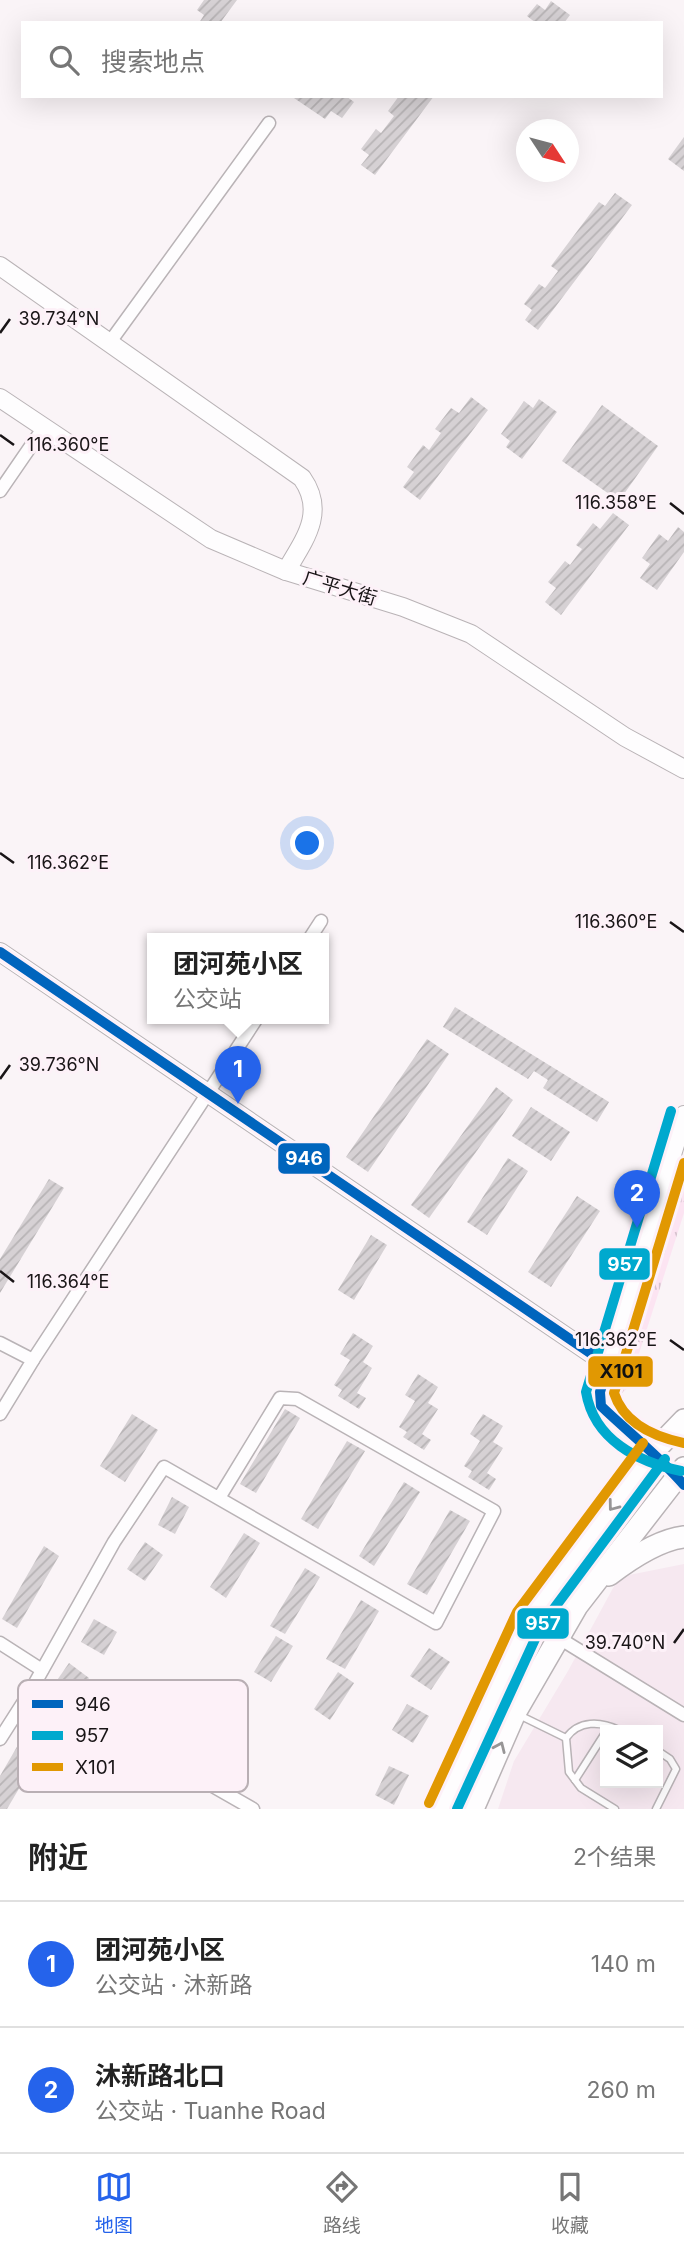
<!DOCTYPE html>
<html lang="zh">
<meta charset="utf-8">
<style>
:root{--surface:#fff;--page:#f6f6f6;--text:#222;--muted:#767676;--line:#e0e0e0;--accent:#2563eb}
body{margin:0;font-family:Inter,"Noto Sans SC",sans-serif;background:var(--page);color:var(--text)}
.controls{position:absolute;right:21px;bottom:21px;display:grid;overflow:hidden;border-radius:0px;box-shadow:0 7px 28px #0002}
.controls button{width:63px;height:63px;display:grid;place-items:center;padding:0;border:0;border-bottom:2px solid var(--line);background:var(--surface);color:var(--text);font:35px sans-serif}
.compass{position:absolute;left:516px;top:119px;width:63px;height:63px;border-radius:50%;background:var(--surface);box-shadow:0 7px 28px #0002;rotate:126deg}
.you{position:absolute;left:308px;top:844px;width:24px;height:24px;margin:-18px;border:5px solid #fff;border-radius:50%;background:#1a73e8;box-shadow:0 0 0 10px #1a73e833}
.badge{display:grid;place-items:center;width:46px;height:46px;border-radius:50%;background:var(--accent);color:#fff;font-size:23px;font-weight:700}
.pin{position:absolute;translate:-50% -58px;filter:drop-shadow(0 2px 4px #0008)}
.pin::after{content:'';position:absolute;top:37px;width:24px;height:21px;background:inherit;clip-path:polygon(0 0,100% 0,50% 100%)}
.popup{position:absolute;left:147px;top:933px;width:182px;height:91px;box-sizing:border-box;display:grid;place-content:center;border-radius:0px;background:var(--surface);filter:drop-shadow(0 2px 5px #0005);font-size:23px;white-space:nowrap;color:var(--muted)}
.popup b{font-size:26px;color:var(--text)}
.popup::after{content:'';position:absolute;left:50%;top:100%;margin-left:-14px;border:14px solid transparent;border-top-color:var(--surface)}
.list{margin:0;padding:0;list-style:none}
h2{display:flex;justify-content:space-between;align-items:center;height:91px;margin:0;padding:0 28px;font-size:30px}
h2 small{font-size:23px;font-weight:400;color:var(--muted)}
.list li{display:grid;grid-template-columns:46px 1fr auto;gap:21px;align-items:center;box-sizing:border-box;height:126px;padding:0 28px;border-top:2px solid var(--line)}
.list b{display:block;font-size:26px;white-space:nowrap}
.list p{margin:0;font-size:23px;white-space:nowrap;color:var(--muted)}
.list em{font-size:23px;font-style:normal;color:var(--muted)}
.icon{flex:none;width:38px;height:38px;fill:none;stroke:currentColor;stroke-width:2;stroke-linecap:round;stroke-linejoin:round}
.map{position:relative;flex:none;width:684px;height:1809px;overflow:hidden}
.search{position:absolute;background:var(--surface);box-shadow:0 7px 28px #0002;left:21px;right:21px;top:21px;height:77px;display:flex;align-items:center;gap:18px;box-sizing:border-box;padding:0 24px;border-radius:0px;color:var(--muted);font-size:26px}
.sheet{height:343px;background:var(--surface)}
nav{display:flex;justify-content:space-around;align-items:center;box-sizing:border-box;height:98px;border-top:2px solid var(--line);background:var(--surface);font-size:19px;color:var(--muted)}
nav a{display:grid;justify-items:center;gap:4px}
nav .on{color:var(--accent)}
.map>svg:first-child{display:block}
.built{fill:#f6e8f0;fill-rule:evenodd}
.park{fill:url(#park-tufts)}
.building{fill:url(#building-hatch)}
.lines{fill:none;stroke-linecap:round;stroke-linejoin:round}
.lane-casing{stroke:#b9b3b6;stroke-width:9}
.street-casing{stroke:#b9b3b6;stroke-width:15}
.secondary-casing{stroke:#b9b3b6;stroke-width:20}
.primary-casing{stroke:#b9b3b6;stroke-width:24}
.lane{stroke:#fefdfe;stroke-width:6}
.street{stroke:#fefdfe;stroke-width:12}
.secondary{stroke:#fefdfe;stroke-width:18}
.primary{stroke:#fefdfe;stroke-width:21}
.bus-1-casing{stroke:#fdf1f8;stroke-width:16}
.bus-2-casing{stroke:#fdf1f8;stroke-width:16}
.bus-3-casing{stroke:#fdf1f8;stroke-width:16}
.bus-1{stroke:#0065bd;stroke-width:10}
.bus-2{stroke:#00a9ce;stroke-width:10}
.bus-3{stroke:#e19802;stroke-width:10}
.oneway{stroke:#979596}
.ticks{fill:none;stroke:#191517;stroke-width:2.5}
.labels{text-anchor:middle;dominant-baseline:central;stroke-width:6;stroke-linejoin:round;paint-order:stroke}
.street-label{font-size:19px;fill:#191517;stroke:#fdf1f8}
.key{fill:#fdf1f8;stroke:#b9afb4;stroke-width:2}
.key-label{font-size:19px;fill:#191517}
.ticks-label{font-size:18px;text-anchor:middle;fill:#191517;stroke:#fdf1f8;stroke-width:6;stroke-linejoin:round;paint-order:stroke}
.line-badge{stroke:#fdf1f8;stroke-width:2.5}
.badge-label{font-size:19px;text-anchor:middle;font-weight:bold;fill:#fff}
.pale-badge-label{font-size:19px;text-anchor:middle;font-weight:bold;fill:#111}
</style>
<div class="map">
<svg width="684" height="1809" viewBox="0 0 684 1809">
<defs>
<pattern id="park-tufts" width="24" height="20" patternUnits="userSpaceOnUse" patternTransform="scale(1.75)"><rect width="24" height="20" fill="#fce4f2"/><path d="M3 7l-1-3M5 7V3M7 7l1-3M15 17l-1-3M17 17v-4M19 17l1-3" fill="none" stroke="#d7c3cf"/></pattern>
<pattern id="building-hatch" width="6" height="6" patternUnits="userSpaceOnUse" patternTransform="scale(1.75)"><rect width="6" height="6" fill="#d6d1d4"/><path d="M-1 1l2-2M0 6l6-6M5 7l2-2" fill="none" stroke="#b7b3b5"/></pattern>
</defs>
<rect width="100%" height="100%" fill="#faf4f7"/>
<!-- built -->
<path class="built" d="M684,1564V1809H498L514,1761L568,1671L619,1577ZM605,1730H658V1783H605Z"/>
<!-- park -->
<path class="park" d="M684,1155V1213L628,1388L621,1394L616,1374Z"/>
<!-- building -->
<g class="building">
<path d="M204,0H237L220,23H199L204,15L197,10Z"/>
<path d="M551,1L570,15L564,23H536L527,16L537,4L545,10Z"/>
<path d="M291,96H346L354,102L342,118L331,111L325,119Z"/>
<path d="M399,96H434L375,175L361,165L369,155L361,149L376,129L381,133L394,116L388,111Z"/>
<path d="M684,137V171L668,159Z"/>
<path d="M615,193L632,205L538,330L525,320L532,310L524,304L539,284L545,288L558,271L551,266L599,202L605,206Z"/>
<path d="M471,397L488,410L420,500L403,487L414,472L407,467L423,445L429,450L441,433L435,429L451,408L459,413Z"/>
<path d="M539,399L557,412L522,459L506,447L510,441L501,434L524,401L533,408Z"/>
<path d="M602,405L658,446L619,501L562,461Z"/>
<path d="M613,513L629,525L561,615L545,602L556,588L548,582L565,561L570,565L582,549L576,545L593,523L600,529Z"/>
<path d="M678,527L684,532V552L657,590L640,578L650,564L642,558L659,534L668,541Z"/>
<path d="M455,1007L609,1102L597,1122L543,1088L548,1080L534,1071L528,1079L443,1027Z"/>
<path d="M427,1039L449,1054L368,1172L346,1157Z"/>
<path d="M496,1087L513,1100L429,1218L411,1205Z"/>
<path d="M531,1107L570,1132L551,1161L512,1136Z"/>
<path d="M508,1158L528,1171L487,1235L467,1222Z"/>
<path d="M49,1179L64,1188L0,1293V1259Z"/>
<path d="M577,1196L600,1211L551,1287L528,1272Z"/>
<path d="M371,1235L387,1245L354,1300L338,1290Z"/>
<path d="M353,1333L373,1346L363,1362L372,1368L357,1393L366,1398L359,1409L338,1396L342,1390L334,1385L350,1360L340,1354Z"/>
<path d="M418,1374L438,1387L428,1403L438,1409L422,1434L431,1440L424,1450L403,1437L407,1432L399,1427L415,1401L405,1395Z"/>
<path d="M285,1409L300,1418L256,1493L240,1484Z"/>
<path d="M132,1414L158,1430L125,1482L100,1466Z"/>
<path d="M483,1414L503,1426L493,1442L503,1448L487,1473L496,1479L489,1490L468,1477L472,1471L464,1466L480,1441L470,1434Z"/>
<path d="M347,1441L365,1451L318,1529L301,1519Z"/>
<path d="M404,1482L420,1492L374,1566L359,1556Z"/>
<path d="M172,1497L189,1507L175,1534L158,1525Z"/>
<path d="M450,1510L470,1521L427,1595L407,1584Z"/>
<path d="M244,1533L260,1543L226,1598L210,1587Z"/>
<path d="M145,1542L163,1555L145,1581L127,1569Z"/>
<path d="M44,1546L59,1556L17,1628L2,1619Z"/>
<path d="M305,1568L320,1577L285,1634L270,1626Z"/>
<path d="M361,1600L379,1611L345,1669L326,1659Z"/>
<path d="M94,1619L117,1632L104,1655L81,1642Z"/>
<path d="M276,1636L293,1646L271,1682L254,1672Z"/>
<path d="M429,1648L450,1662L431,1690L410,1676Z"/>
<path d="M69,1663L89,1678L74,1700L53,1686Z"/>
<path d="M338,1672L354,1683L330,1720L314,1709Z"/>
<path d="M407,1704L429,1716L413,1743L392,1730Z"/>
<path d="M40,1707L60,1719L7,1809H0V1776Z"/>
<path d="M389,1766L409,1775L394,1805L375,1795Z"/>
</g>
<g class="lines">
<defs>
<g id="lane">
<path d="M517,1714L566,1738"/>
<path d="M575,1780L605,1733"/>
<path d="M615,1809L581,1788L569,1772L566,1738C579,1720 600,1721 619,1730"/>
<path d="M656,1809L676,1769L670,1759L658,1751"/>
</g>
<g id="street">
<path d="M110,342L269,123"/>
<path d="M0,491L44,427"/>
<path d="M310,938L321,921"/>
<path d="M0,1343L33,1360L0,1414"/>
<path d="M33,1360L257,1018"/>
<path d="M219,1498L280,1398L297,1399L494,1511L436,1623L164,1467L114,1542L30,1692L92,1717L253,1809"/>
<path d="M559,1638L684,1715"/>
<path d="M0,1643L42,1670"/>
<path d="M0,1739L30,1692"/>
</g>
<g id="secondary">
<path d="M0,266L302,478C326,512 305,539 286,571"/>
<path d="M0,398L211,539L286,571L403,607L471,634L625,737L684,769"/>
<path d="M0,952L608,1365"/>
<path d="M654,1451C632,1435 603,1420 600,1392L684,1115"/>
</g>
<g id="primary">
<path d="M609,1575C630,1559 658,1540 684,1537"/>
<path d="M442,1809L529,1619L654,1451L684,1420"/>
<path d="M473,1809L515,1713L577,1606L684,1468"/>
</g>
</defs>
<!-- lane casing -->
<use href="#lane" class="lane-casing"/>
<!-- street casing -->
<use href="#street" class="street-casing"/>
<!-- secondary casing -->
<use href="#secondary" class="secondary-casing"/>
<!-- primary casing -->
<use href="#primary" class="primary-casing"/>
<!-- lane -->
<use href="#lane" class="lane"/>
<!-- street -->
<use href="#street" class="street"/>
<!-- secondary -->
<use href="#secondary" class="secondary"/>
<!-- primary -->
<use href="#primary" class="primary"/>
<defs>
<g id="bus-1">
<path d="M0,952L608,1365"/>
<path d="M608,1365L600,1392L601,1406C629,1433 658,1455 684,1485"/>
</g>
<g id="bus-2">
<path d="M671,1111L586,1392C594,1440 638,1462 681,1471"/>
<path d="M457,1809L541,1626L665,1459"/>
</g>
<g id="bus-3">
<path d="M684,1163L614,1393C624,1424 655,1437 684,1443"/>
<path d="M429,1803L517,1612L643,1443"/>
</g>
</defs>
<!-- bus-1 casing -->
<use href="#bus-1" class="bus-1-casing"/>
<!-- bus-2 casing -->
<use href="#bus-2" class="bus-2-casing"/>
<!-- bus-3 casing -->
<use href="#bus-3" class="bus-3-casing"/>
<!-- bus-1 -->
<use href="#bus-1" class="bus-1"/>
<!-- bus-2 -->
<use href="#bus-2" class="bus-2"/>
<!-- bus-3 -->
<use href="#bus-3" class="bus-3"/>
</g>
<!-- one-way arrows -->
<defs><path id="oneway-chevron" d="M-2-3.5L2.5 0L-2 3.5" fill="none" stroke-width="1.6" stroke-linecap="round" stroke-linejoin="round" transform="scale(1.75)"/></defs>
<g class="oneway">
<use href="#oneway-chevron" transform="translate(613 1506) rotate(127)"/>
<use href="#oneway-chevron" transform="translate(500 1747) rotate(-66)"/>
</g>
<!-- ticks -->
<path class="ticks" d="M0,333L10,319M0,435L14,445M670,503L684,514M0,853L14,863M670,922L684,932M0,1079L10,1065M0,1271L14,1282M670,1340L684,1350M674,1643L684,1629"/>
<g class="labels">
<!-- street labels -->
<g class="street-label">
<text transform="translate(340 588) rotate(17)">广平大街</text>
</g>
</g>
<!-- legend -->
<rect x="18" y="1680" width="230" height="112" rx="10" class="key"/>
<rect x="32" y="1700" width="31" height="8" fill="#0065bd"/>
<rect x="32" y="1731" width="31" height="9" fill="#00a9ce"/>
<rect x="32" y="1763" width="31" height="8" fill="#e19802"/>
<g class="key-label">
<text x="75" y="1711">946</text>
<text x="75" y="1742">957</text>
<text x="75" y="1774">X101</text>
</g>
<g class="ticks-label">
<text x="59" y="325">39.734°N</text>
<text x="68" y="451">116.360°E</text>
<text x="616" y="509">116.358°E</text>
<text x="68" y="869">116.362°E</text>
<text x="616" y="928">116.360°E</text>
<text x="59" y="1071">39.736°N</text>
<text x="68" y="1288">116.364°E</text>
<text x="616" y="1346">116.362°E</text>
<text x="625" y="1649">39.740°N</text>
</g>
<g class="line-badge">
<rect x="277" y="1142" width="54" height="33" rx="7" fill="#0065bd"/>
<rect x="598" y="1247" width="53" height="34" rx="7" fill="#00a9ce"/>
<rect x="587" y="1355" width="67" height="33" rx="7" fill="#e19802"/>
<rect x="516" y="1607" width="54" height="33" rx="7" fill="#00a9ce"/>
</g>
<g class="badge-label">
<text x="304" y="1165">946</text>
<text x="625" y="1271">957</text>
<text x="543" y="1630">957</text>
</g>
<g class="pale-badge-label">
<text x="621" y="1378">X101</text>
</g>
</svg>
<div class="controls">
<button><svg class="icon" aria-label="layers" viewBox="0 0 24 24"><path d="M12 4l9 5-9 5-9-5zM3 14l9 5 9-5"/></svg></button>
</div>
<svg class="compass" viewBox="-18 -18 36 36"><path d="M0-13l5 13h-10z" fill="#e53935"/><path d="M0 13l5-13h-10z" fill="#767676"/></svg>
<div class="you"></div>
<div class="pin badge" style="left:238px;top:1104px">1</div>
<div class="popup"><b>团河苑小区</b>公交站</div>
<div class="pin badge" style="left:637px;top:1228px">2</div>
<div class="search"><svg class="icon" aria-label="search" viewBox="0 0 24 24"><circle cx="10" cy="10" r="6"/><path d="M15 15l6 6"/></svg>搜索地点</div>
</div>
<section class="sheet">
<h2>附近<small>2个结果</small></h2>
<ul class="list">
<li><span class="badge">1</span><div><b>团河苑小区</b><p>公交站 · 沐新路</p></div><em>140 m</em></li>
<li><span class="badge">2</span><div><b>沐新路北口</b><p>公交站 · Tuanhe Road</p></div><em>260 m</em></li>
</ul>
</section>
<nav>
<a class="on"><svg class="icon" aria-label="map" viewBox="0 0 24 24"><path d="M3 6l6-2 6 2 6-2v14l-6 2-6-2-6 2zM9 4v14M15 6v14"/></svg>地图</a>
<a><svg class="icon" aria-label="directions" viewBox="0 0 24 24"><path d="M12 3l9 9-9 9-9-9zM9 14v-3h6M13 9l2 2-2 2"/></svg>路线</a>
<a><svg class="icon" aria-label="saved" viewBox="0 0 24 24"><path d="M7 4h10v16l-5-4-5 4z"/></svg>收藏</a>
</nav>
